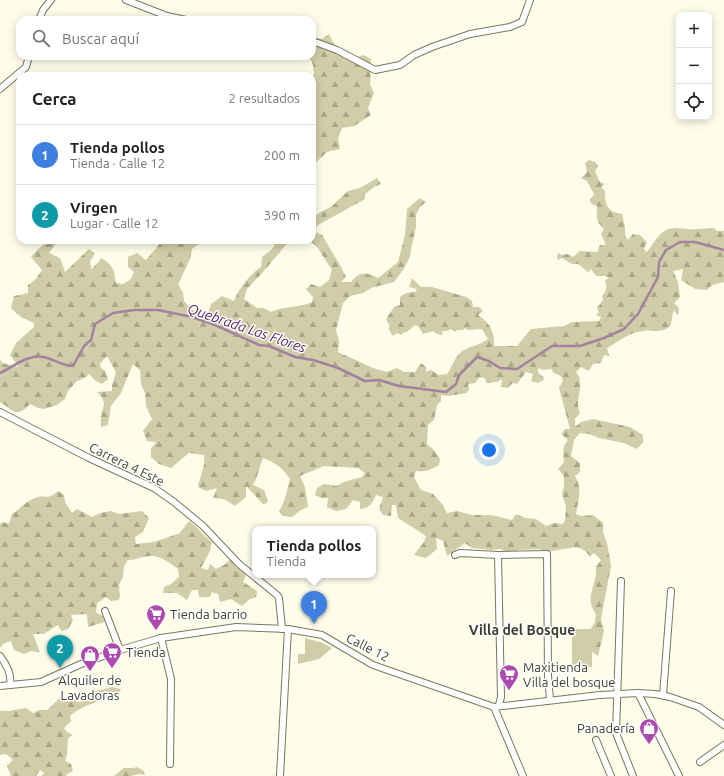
<!DOCTYPE html>
<html lang="es">
<meta charset="utf-8">
<style>
:root{--surface:#fff;--page:#f6f6f6;--text:#222;--muted:#767676;--line:#e0e0e0;--accent:#ea580c}
body{margin:0;font-family:Ubuntu,sans-serif;background:var(--page);color:var(--text)}
.controls{position:absolute;right:12px;top:12px;display:grid;overflow:hidden;border-radius:8px;box-shadow:0 2px 10px #0003}
.controls button{width:36px;height:36px;display:grid;place-items:center;padding:0;border:0;border-bottom:1px solid var(--line);background:var(--surface);color:var(--text);font:20px sans-serif}
.you{position:absolute;left:489px;top:450px;width:14px;height:14px;margin:-10px;border:3px solid #fff;border-radius:50%;background:#1a73e8;box-shadow:0 0 0 6px #1a73e833}
.badge{display:grid;place-items:center;width:26px;height:26px;border-radius:50%;background:var(--accent);color:#fff;font-size:13px;font-weight:700}
.pin{position:absolute;translate:-50% -33px;filter:drop-shadow(0 1px 2px #0008)}
.pin::after{content:'';position:absolute;top:21px;width:14px;height:12px;background:inherit;clip-path:polygon(0 0,100% 0,50% 100%)}
.popup{position:absolute;left:252px;top:526px;width:124px;height:52px;box-sizing:border-box;display:grid;place-content:center;border-radius:8px;background:var(--surface);filter:drop-shadow(0 1px 3px #0005);font-size:13px;white-space:nowrap;color:var(--muted)}
.popup b{font-size:15px;color:var(--text)}
.popup::after{content:'';position:absolute;left:50%;top:100%;margin-left:-8px;border:8px solid transparent;border-top-color:var(--surface)}
.list{margin:0;padding:0;list-style:none}
h2{display:flex;justify-content:space-between;align-items:center;height:52px;margin:0;padding:0 16px;font-size:17px}
h2 small{font-size:13px;font-weight:400;color:var(--muted)}
.list li{display:grid;grid-template-columns:26px 1fr auto;gap:12px;align-items:center;box-sizing:border-box;height:60px;padding:0 16px;border-top:1px solid var(--line)}
.list b{display:block;font-size:15px;white-space:nowrap}
.list p{margin:0;font-size:13px;white-space:nowrap;color:var(--muted)}
.list em{font-size:13px;font-style:normal;color:var(--muted)}
.icon{flex:none;width:22px;height:22px;fill:none;stroke:currentColor;stroke-width:2;stroke-linecap:round;stroke-linejoin:round}
.map{position:relative;flex:none;width:724px;height:776px;overflow:hidden}
.search{position:absolute;background:var(--surface);box-shadow:0 2px 10px #0003;left:16px;top:16px;width:300px;height:44px;display:flex;align-items:center;gap:10px;box-sizing:border-box;padding:0 14px;border-radius:12px;color:var(--muted);font-size:15px}
.panel{position:absolute;background:var(--surface);box-shadow:0 2px 10px #0003;left:16px;top:72px;width:300px;height:172px;border-radius:12px}
.map>svg:first-child{display:block}
.forest{fill:url(#forest-firs);fill-rule:evenodd}
.garden{fill:#d0cda8}
.lines{fill:none;stroke-linecap:round;stroke-linejoin:round}
.stream{stroke:#a2829e;stroke-width:2.5}
.minor-casing{stroke:#7a785c;stroke-width:8}
.minor{stroke:#fff;stroke-width:6}
.labels{text-anchor:middle;dominant-baseline:central;stroke-width:3;stroke-linejoin:round;paint-order:stroke}
.street-label{font-size:13px;fill:#3f3e31;stroke:#fff}
.poi-label{font-size:13px;fill:#3f3e31;stroke:#fff;text-anchor:start}
.water-label{font-size:14px;font-style:italic;fill:#5b245d;stroke:#fff}
.neighbourhood-label{font-size:14px;font-weight:bold;fill:#3f3e31;stroke:#fff}
</style>
<div class="map">
<svg width="724" height="776" viewBox="0 0 724 776">
<defs>
<pattern id="forest-firs" width="22" height="20" patternUnits="userSpaceOnUse"><rect width="22" height="20" fill="#d0cda8"/><path d="M5 1l3.5 6h-7zM16 11l3.5 6h-7z" fill="#aaa889"/></pattern>
</defs>
<rect width="100%" height="100%" fill="#fefdea"/>
<!-- forest -->
<g class="forest">
<path d="M329,34L335,46L355,58L363,55L371,59V68L370,84L374,93L368,108L371,115L354,126L342,128L338,138L340,149L327,152L312,166V77L314,74L313,65L309,56H312V37L322,39Z"/>
<path d="M589,160L595,162L598,166L595,171L600,182L605,184L601,187L605,191C605,205 607,212 622,214L625,227V235L628,240L633,234L640,235L647,242L644,249L647,252C652,246 656,237 663,232C673,224 687,231 698,229C704,229 708,228 714,228L717,231H724V282L712,285L707,290L695,289L681,280L683,269L673,271L678,282L680,297L674,303L679,308L678,315L674,310C672,315 672,319 671,324C668,332 654,332 647,330C643,332 639,331 634,333C625,336 616,343 607,348L609,356L604,355L601,363L593,364L589,371L581,367L576,372C584,382 578,393 578,404C578,407 579,410 580,413L575,419V427L581,422L593,419L630,427L643,435V442L637,449L624,443L599,438L589,434L580,433L574,440L571,456L580,463V472L575,476C583,489 578,501 576,514L581,516L593,515L603,523V532L607,543L611,566L601,619L604,631L598,656L589,650L587,635L595,622L596,614C583,598 598,584 596,567L601,560L594,553L590,556L584,550L576,547L546,552L540,549L519,550L510,553L500,549L491,550L472,548L465,543L447,556L443,541L436,538L437,549L426,558L414,555L424,542L426,536L398,518L396,505H392L391,516L383,515L379,509L383,497L376,495C372,504 370,508 360,509V502L353,500L346,509L336,511L327,507L328,498H321L315,495L317,488L324,484L336,486L344,482L362,477L365,473L358,468L324,466L300,476L305,487L308,507L301,510L292,517L283,516L279,511C285,503 287,490 290,479C283,468 276,463 263,458C259,467 258,477 253,485L264,490L268,501L264,505L246,486V497L235,506L224,499L213,498L217,488L206,491L198,487C200,475 206,467 204,455L189,453L171,468L159,464L151,457V449L156,442L147,441L143,431L152,419L146,406L145,393L141,384L140,370L133,364L121,393L111,406L108,425L101,427C101,424 101,420 101,417C103,404 108,403 97,392L112,391V385L116,372L107,356L100,364L101,368L105,371L108,379L102,384L96,381L89,374L85,378L77,381L68,391L65,399L57,405L44,409L38,408L30,404C16,419 13,410 0,402V359L2,363L19,367L10,355L16,343L34,327V323L21,317L11,308L14,296L28,293V285L36,279L42,270L31,257C38,248 47,240 59,240L49,253L60,258L65,272L89,249L95,253L90,262L91,269L99,262L101,258C113,265 114,269 116,283L123,284L131,279L134,272L128,267V257L137,253L146,260C151,253 158,248 161,240H200V243L192,249L190,259L178,285L183,292L184,301L191,309L198,312L202,320L208,313L211,304L222,296L234,301C239,288 250,274 261,267L262,257L271,250L278,240H290L263,272L247,289L244,299L257,308H264L271,312C284,306 299,308 312,302L313,297L306,289L311,284L320,287L329,280L332,270L317,247L309,240H312V217L332,206L348,191L360,188L377,178L381,184L374,187L365,194V199L318,225L314,231L322,235L341,267L346,277L341,282H351C360,271 366,272 378,278L398,262L405,235L407,209L420,198L426,202L420,207L416,215V227L409,259L403,270L394,282L371,288L363,293L350,296L343,303L336,330L339,341L338,352L373,368L387,372L397,368L404,372H415L421,363L427,368L425,372L431,370L439,375L447,374C452,368 454,359 459,354C467,346 479,346 488,339L482,329L467,330L466,328L462,330H457L455,332L451,329L447,331H442L443,335L437,334L433,331L423,334L418,326L415,325L407,332L403,333L401,335L397,333L393,336L388,328L390,327L386,319L395,306L400,305V297L406,293L415,292L417,289L409,287L412,278L421,287H432L466,297L472,301L473,307H479L483,311L478,315C490,323 495,332 494,346H517L531,329L564,326L572,322L599,321L601,317L596,315L599,312L597,308L603,300L602,296C607,290 607,287 605,280L609,278L605,276H596L591,269L588,272L578,264H572L562,258L558,260L557,257L558,253L562,255L568,254L573,257L580,251L597,252L600,245H606L601,234L604,229C595,220 597,218 597,206L592,204L589,200L594,195C593,190 589,186 587,181L581,178L587,172L585,163ZM538,368L543,370L551,369L554,373L561,376L563,381L559,388L570,429H565L561,434L568,440C562,446 563,454 564,462L558,469L564,476V486L562,494L566,506L565,521L562,524L555,523L546,526L536,519L525,518L516,514L512,520L491,515H472L457,511L447,513L442,504L433,494L421,490L414,477L416,471C426,472 430,470 439,465L440,459L434,450L427,444L428,425L434,420L437,405L441,401V395L449,396L466,393L469,390L468,384L475,383L480,377L485,378L486,383L497,382L502,379L501,387L507,388L513,383L517,384L526,372L533,374L531,381L538,383L545,379L538,372Z"/>
<path d="M58,491L64,495L65,502L72,513L77,509L92,517L100,513L111,511L119,514L142,511L149,518L143,532L135,537L136,544L154,542L180,533L189,521C198,527 203,536 212,542L210,551L201,568L208,570L210,564L216,569L224,565L232,558L236,567L247,573L243,582L257,591L256,597L250,599L242,606L231,599L220,602L218,594L212,592L210,597H199L198,590H192L187,600L177,593H163L164,587L171,584L179,577L178,569C170,563 161,555 150,556C143,556 136,560 128,560L124,566L123,577L119,585L120,596L119,600L111,601L106,597L97,603L96,612L102,616L105,622L88,627L87,614L71,615L73,620L68,629L61,631L58,625L44,634H33L40,652H36L32,651L24,654L14,650L11,641L4,643L0,648V524L3,522L9,524L12,514C20,509 26,501 35,498C47,494 47,501 58,491Z"/>
<path d="M112,687L121,689L117,697L111,694C97,704 83,704 70,716L71,721L64,728L67,732L73,735L68,738L67,755L65,761L71,764L73,771L67,774L66,776H41L44,773L40,770L36,776H11L7,766L13,760L6,754L0,755V711H9L26,708L33,713L39,710H47L61,697H68L80,702L96,691Z"/>
<path d="M137,767L144,771L145,775L140,774L131,776H114L124,768H133Z"/>
</g>
<!-- garden -->
<g class="garden">
<path d="M572,629H592V667L572,666Z"/>
<path d="M305,638L323,643L332,648L319,659L298,664V654H305Z"/>
</g>
<g class="lines">
<!-- stream -->
<path class="stream" d="M0,373C13,367 28,354 43,357C54,359 62,366 73,366L84,346L91,340L95,324L113,313L134,310H158L192,317L215,325L259,345L269,346L295,357L313,360L338,368L365,381L379,380L399,386L446,392L456,384L459,375L477,357L489,361L500,368L517,369L552,346H580L604,338L624,329L638,314L658,277L659,262L666,250L680,242H695L724,250"/>
<defs>
<g id="minor">
<path d="M126,0L167,16L186,20"/>
<path d="M39,20L43,10L51,0"/>
<path d="M312,42L318,43L337,50L375,70L400,65L414,55L432,47L470,34L510,27L522,22L530,0"/>
<path d="M0,89L26,67L29,56"/>
<path d="M0,412L89,458L154,488L174,502L203,526L239,564L277,595L279,598L282,629"/>
<path d="M455,555L460,553L498,555L547,554L548,675L550,700"/>
<path d="M498,555L501,697L499,705"/>
<path d="M621,581L616,733L633,776"/>
<path d="M105,611L120,650"/>
<path d="M161,638L171,679L170,764"/>
<path d="M0,656C7,665 12,674 10,685"/>
<path d="M0,686L41,682L81,664L120,650L161,638L236,627L288,629L322,635L373,665L494,707L600,695L638,693L655,694L670,697L699,707L724,725"/>
<path d="M638,693L679,776"/>
<path d="M663,695L671,591"/>
<path d="M494,707L523,776"/>
<path d="M596,740L611,776"/>
<path d="M700,762L724,745"/>
<path d="M280,776L288,629"/>
</g>
</defs>
<!-- minor casing -->
<use href="#minor" class="minor-casing"/>
<!-- minor -->
<use href="#minor" class="minor"/>
</g>
<!-- icons -->
<defs>
<symbol id="supermarket-pin" viewBox="-11 -11 22 30"><path d="M0 17L-7.5 6A9.5 9.5 0 1 1 7.5 6Z" fill="#ad4ab0" stroke="#fff"/><path d="M-6-5.5h2.5l.6 2H6L4.5 2H-2.5L-4.4-4H-6ZM-1.5 3.2a1.3 1.3 0 1 0 .1 0ZM3 3.2a1.3 1.3 0 1 0 .1 0Z" fill="#fff"/></symbol>
<symbol id="shop-pin" viewBox="-11 -11 22 30"><path d="M0 17L-7.5 6A9.5 9.5 0 1 1 7.5 6Z" fill="#ad4ab0" stroke="#fff"/><path d="M-5-2.5h2.3a2.7 3.5 0 0 1 5.4 0H5L5.5 6h-11ZM-1.5-2.5h3a1.5 2.3 0 0 0-3 0Z" fill="#fff"/></symbol>
</defs>
<g fill-rule="evenodd">
<use href="#supermarket-pin" x="145" y="603" width="22" height="30"/>
<use href="#supermarket-pin" x="101" y="641" width="22" height="30"/>
<use href="#shop-pin" x="79" y="644" width="22" height="30"/>
<use href="#supermarket-pin" x="498" y="663" width="22" height="30"/>
<use href="#shop-pin" x="638" y="717" width="22" height="30"/>
</g>
<g class="labels">
<!-- street labels -->
<g class="street-label">
<text transform="translate(127 464) rotate(26)">Carrera 4 Este</text>
<text transform="translate(368 647) rotate(27)">Calle 12</text>
</g>
<!-- poi labels -->
<g class="poi-label">
<text x="170" y="614">Tienda barrio</text>
<text x="126" y="652">Tienda</text>
<text x="523" y="667">Maxitienda<tspan x="523" dy="15">Villa del bosque</tspan></text>
<text x="90" y="680" text-anchor="middle">Alquiler de<tspan x="90" dy="15">Lavadoras</tspan></text>
<text x="635" y="728" text-anchor="end">Panadería</text>
</g>
<!-- water labels -->
<g class="water-label">
<text transform="translate(247 328) rotate(19)">Quebrada Las Flores</text>
</g>
<!-- neighbourhood labels -->
<g class="neighbourhood-label">
<text x="522" y="630">Villa del Bosque</text>
</g>
</g>
</svg>
<div class="controls">
<button>+</button>
<button>−</button>
<button><svg class="icon" aria-label="locate" viewBox="0 0 24 24"><circle cx="12" cy="12" r="6"/><path d="M12 2v4M12 18v4M2 12h4M18 12h4"/></svg></button>
</div>
<div class="you"></div>
<div class="pin badge" style="left:314px;top:624px;background:#3f7fe0">1</div>
<div class="popup"><b>Tienda pollos</b>Tienda</div>
<div class="pin badge" style="left:60px;top:668px;background:#0f9aa8">2</div>
<div class="search"><svg class="icon" aria-label="search" viewBox="0 0 24 24"><circle cx="10" cy="10" r="6"/><path d="M15 15l6 6"/></svg>Buscar aquí</div>
<section class="panel">
<h2>Cerca<small>2 resultados</small></h2>
<ul class="list">
<li><span class="badge" style="background:#3f7fe0">1</span><div><b>Tienda pollos</b><p>Tienda · Calle 12</p></div><em>200 m</em></li>
<li><span class="badge" style="background:#0f9aa8">2</span><div><b>Virgen</b><p>Lugar · Calle 12</p></div><em>390 m</em></li>
</ul>
</section>
</div>
